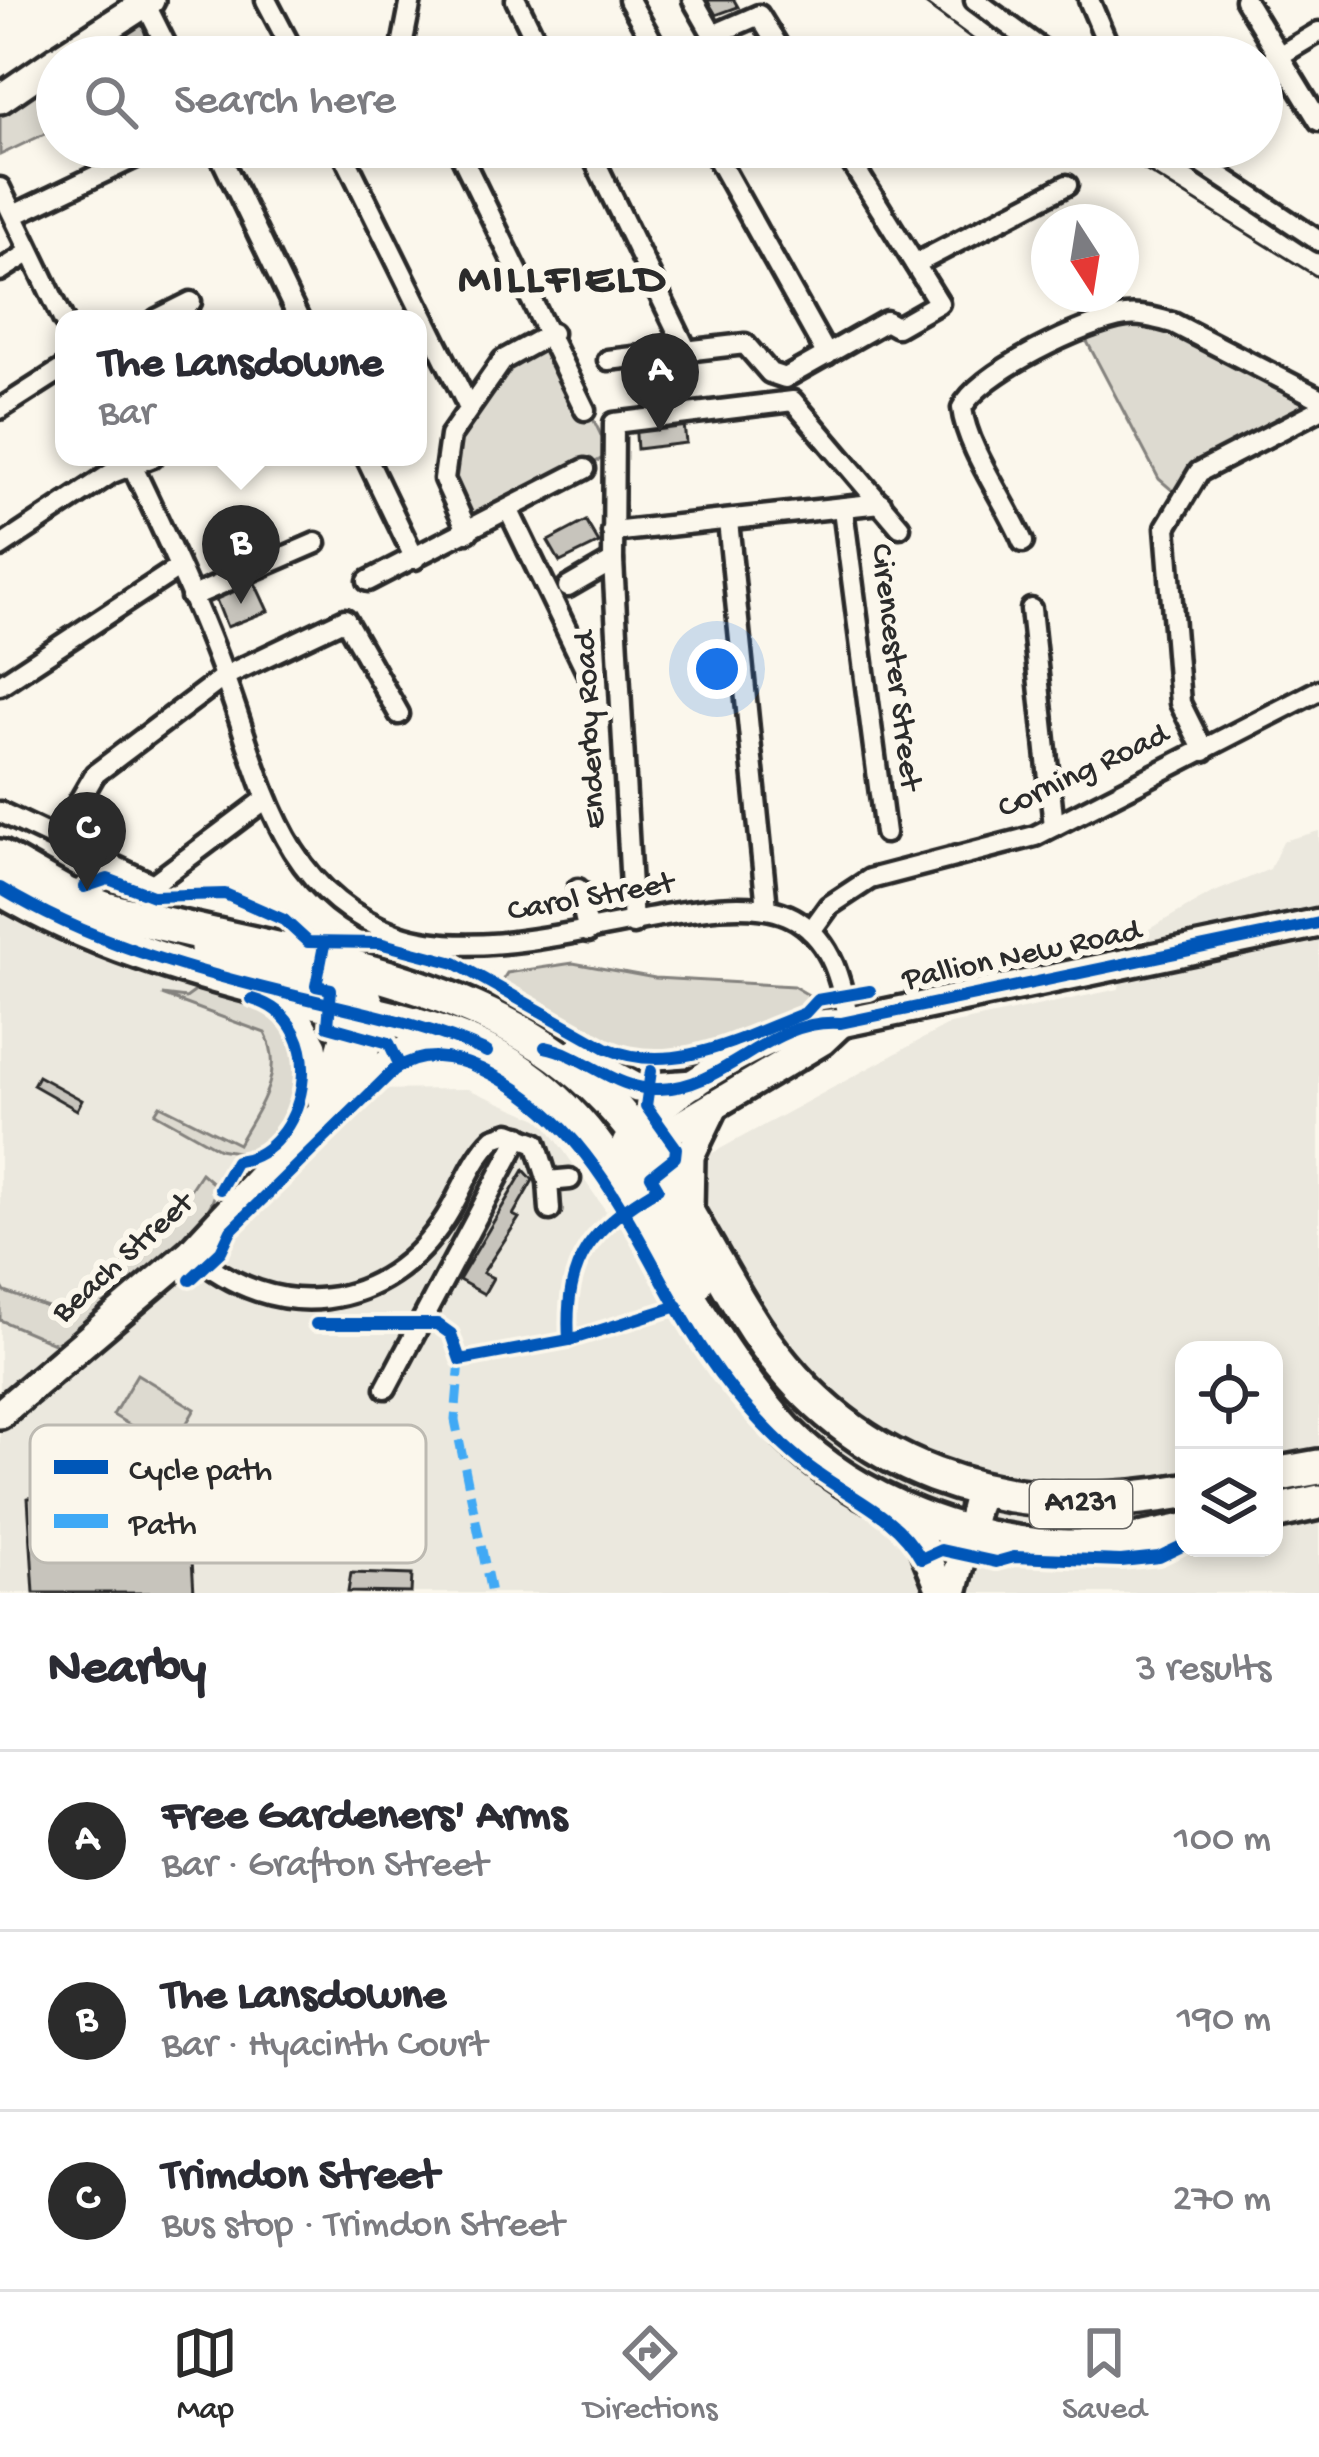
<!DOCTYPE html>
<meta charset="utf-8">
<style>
:root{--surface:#fff;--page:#f7f7f7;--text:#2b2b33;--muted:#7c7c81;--line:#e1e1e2;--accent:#2b2b2b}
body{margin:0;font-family:"Gochi Hand",sans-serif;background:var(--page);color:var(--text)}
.controls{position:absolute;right:36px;bottom:36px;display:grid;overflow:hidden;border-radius:24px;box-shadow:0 6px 18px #0003}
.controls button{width:108px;height:108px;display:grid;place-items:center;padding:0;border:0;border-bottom:3px solid var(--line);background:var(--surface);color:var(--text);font:60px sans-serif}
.compass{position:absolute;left:1031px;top:204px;width:108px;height:108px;border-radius:50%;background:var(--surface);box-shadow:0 6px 18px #0003;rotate:168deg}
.you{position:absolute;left:717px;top:669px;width:42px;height:42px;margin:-30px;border:9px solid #fff;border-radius:50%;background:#1a73e8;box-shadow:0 0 0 18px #1a73e833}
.badge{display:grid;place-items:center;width:78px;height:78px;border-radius:50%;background:var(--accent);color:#fff;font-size:39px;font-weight:700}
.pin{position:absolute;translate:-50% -99px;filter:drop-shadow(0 3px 6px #0008)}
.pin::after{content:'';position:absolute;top:63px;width:42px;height:36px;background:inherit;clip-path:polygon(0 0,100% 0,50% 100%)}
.popup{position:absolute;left:55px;top:310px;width:372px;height:156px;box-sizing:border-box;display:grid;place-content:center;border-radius:24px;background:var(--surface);filter:drop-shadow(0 3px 9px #0005);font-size:39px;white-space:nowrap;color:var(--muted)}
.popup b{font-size:45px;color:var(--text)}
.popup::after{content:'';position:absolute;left:50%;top:100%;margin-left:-24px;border:24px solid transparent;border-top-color:var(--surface)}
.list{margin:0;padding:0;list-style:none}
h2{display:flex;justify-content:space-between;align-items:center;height:156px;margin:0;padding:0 48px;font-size:51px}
h2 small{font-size:39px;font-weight:400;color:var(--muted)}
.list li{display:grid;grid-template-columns:78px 1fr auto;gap:36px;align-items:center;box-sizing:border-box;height:180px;padding:0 48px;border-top:3px solid var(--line)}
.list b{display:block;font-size:45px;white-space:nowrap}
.list p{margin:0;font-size:39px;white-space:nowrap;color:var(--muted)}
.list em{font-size:39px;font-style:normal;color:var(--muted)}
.icon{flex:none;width:66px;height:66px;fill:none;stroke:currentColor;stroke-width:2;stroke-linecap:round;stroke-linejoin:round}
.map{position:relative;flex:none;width:1319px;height:1593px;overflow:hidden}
.search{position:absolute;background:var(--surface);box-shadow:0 6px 18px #0003;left:36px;right:36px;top:36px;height:132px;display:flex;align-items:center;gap:30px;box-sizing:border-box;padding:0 42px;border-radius:66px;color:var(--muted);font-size:45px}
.sheet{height:696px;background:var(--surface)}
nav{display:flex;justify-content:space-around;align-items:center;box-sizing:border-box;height:168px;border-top:3px solid var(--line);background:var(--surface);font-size:33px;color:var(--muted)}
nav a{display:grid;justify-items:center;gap:6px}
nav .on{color:var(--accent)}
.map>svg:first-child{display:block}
.built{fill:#ebe8de;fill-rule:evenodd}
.green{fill:#dddad0;stroke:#84827e;stroke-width:3}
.building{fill:#c7c4bc;stroke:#2b2b2b;stroke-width:3}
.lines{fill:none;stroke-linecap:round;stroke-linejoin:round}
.street-casing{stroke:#2b2b2b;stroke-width:27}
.secondary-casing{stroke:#2b2b2b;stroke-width:36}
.highway-casing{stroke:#2b2b2b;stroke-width:42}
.street{stroke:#fbf7ec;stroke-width:18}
.secondary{stroke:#fbf7ec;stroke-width:27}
.highway{stroke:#fbf7ec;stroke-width:33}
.tram{stroke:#2b2b2b;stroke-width:3}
.quiet{stroke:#3fa9f5;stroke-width:9;stroke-dasharray:18 9;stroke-linecap:butt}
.cycleway-casing{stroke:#fbf7ec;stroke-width:20}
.cycleway{stroke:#0057b8;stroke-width:12}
.labels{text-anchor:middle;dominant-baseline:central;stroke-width:12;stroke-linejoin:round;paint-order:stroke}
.shield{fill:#fbf7ec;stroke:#696865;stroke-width:3}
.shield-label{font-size:30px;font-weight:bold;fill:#2b2b2b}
.street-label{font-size:33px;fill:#2b2b2b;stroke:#fbf7ec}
.district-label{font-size:45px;font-weight:bold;letter-spacing:3px;fill:#2b2b2b;stroke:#fbf7ec}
.key{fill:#fbf7ec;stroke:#bdbab2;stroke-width:3}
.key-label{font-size:33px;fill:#2b2b2b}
</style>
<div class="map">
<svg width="1319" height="1593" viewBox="0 0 1319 1593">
<rect width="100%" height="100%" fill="#fbf7ec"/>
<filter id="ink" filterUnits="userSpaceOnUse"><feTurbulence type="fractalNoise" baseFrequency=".00833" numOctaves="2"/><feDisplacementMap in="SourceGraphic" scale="24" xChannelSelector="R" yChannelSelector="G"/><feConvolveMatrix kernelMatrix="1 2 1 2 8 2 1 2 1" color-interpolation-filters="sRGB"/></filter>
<g filter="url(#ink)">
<!-- built -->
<g class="built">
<path d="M1319,831V1593H0V1421L358,1090L468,1089L543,1121L606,1211L950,1024L1119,989L1125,943L1210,894L1270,869L1283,841ZM1184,1350H1274V1548H1184Z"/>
<path d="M0,899L271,1000L299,1035L307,1079L297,1115L168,1261L0,1396Z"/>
</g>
<!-- green -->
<g class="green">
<path d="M57,60V128L0,155V99Z"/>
<path d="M1150,317L1319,398V410L1217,461L1180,497L1159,479L1082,332Z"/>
<path d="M552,333L610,454L468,532L444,479L446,450L490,374Z"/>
<path d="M573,963L655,978L793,986L817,1000L805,1013L698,1053L652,1059L606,1048L497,989L507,973Z"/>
<path d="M197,990C219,996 251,998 269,1011C318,1045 295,1131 248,1154L219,1149L155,1113L160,1105L238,1144C258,1109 286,1073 265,1033L162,995L186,998Z"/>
<path d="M201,1173L215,1185C223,1226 89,1318 56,1344L0,1320V1284L5,1292L67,1314L166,1226Z"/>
<path d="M137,1374L195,1409L171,1450L113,1415Z"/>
</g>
<!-- building -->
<g class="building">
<path d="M707,0H734L738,7L716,15Z"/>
<path d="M142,24L151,50L121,57L114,42Z"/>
<path d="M683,415L686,443L637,449L635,421Z"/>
<path d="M586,521L599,543L560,562L548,541Z"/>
<path d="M254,581L268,611L227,627L215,597Z"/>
<path d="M38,1076L82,1100L77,1110L33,1085Z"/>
<path d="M524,1170L533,1180L513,1215L519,1218L483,1273L493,1278L484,1294L459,1280Z"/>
<path d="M72,1476H112L115,1498L188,1493L194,1593H34L28,1498L74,1496Z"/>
<path d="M351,1573L412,1575L411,1593L348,1592Z"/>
</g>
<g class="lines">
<defs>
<g id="street">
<path d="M266,0L296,57"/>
<path d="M411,0L403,41L412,57"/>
<path d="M516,0L544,57"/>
<path d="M629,0L661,57"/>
<path d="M693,0L713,35L759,15L785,57"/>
<path d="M975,0L1052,57"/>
<path d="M1089,0L1113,57"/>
<path d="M1245,0L1319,121"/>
<path d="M145,3L172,57"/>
<path d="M1262,66L1319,32"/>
<path d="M216,147L299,319"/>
<path d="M340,147L467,404"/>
<path d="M457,147L585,410"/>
<path d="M588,147L687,351"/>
<path d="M711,147L827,355"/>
<path d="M1177,147L1319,241"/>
<path d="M0,188L64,321"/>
<path d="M14,215L138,156"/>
<path d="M915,264L1067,185"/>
<path d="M0,271L30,252"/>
<path d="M157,319L191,302"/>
<path d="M608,360L745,344L770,373L785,378L886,321L897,327L939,303L842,147"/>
<path d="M0,409L64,368"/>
<path d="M128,457C162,527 196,600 223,673C262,776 277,891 396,934C515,978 721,871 797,920C833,943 841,982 849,1021"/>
<path d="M366,457L415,559"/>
<path d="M843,509L885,833"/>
<path d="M509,511L586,670"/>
<path d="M728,521L767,908"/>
<path d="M468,532L444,479L450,436L503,360L552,333"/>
<path d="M612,532L881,503"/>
<path d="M1023,542C1006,501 967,450 962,408C979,373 1087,321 1126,316C1141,314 1158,319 1173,323L1319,398"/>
<path d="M0,547L112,473L153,457"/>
<path d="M368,581L585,469"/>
<path d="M568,587L613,561"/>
<path d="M191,597L316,543"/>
<path d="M1031,609L1054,826"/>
<path d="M0,685L178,568"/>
<path d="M1204,751L1180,703L1166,527L1199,472L1319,410"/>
<path d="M0,812L153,884L266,799"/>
<path d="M57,840L95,774L225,676L345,619L399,714"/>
<path d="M578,889L588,932"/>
<path d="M633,924L613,561L614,423L793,401L900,527"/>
<path d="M811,931L829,906L870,879L1035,836L1319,690"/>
<path d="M550,1210L548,1181L570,1179"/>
<path d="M191,1252C275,1325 385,1314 446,1217C462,1192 472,1159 494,1138L509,1133L536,1143L548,1181"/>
<path d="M386,1388L520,1136"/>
</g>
<g id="secondary">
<path d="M62,57L150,0"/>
<path d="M0,99L57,60"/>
<path d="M284,994L313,1046L322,1102"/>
<path d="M574,1054L637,1088L694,1084"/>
<path d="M355,1086L405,1050L457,1039"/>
<path d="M336,1096C330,1072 349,1012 367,994"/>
<path d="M627,1157L822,1041L841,1023"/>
<path d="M689,1211L690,1156L714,1106"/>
<path d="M698,1285L628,1157L626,1144C656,1097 786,1018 841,1023L1319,923"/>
<path d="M0,1414L191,1252L336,1096L353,1087L376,1015L366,995L348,985L204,948"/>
<path d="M891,1504L922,1544L942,1593"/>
<path d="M953,1593L979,1491"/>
</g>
<g id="highway">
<path d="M0,857L67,895L105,909C251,950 416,963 545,1047C644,1112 685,1216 745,1313C844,1475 1004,1523 1184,1491"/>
<path d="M0,888C89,941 188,970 288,995C364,1013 445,1023 512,1066C603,1125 631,1205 686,1293C716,1342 748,1391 787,1433C855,1503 971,1546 1067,1547C1107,1548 1145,1539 1184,1531"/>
<path d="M1274,1475L1319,1467"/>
<path d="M1274,1512L1319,1502"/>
</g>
</defs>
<!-- street casing -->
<use href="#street" class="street-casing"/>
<!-- secondary casing -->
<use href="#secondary" class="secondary-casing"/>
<!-- highway casing -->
<use href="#highway" class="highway-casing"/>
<!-- street -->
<use href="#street" class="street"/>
<!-- secondary -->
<use href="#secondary" class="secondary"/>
<!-- highway -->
<use href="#highway" class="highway"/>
<!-- tram -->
<g class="tram">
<path d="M920,0L997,57"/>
<path d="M1108,147L1319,278"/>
</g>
<!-- quiet -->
<path class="quiet" d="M460,1360L455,1420L491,1593"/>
<defs>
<g id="cycleway">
<path d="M84,887L108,879L153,896L225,894L284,920L308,942L379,943L455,963L606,1048C673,1077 742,1037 805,1013L817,1000L870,991"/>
<path d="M0,888C88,941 185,969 284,993C353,1011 422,1022 487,1052"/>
<path d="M324,945L316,986L331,989L328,1026L389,1043L400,1066"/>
<path d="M545,1047C586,1055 615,1091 659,1089C727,1088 769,1017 841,1023L1319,923"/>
<path d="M220,1189L236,1161C306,1155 336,1022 252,999"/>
<path d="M190,1280L221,1251L231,1230L394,1070C422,1051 451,1055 481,1069C621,1134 648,1296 743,1403C765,1428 789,1453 816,1472C855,1500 897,1516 921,1559L941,1550L996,1562L1014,1557L1121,1561L1159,1557L1184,1545"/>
<path d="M316,1324H437L451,1334L460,1360L569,1340L678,1306"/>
<path d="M569,1340C564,1259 592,1227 658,1188L651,1176L675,1157L676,1148L646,1106L651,1071"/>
</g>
</defs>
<!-- cycleway casing -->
<use href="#cycleway" class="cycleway-casing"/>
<!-- cycleway -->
<use href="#cycleway" class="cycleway"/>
</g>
</g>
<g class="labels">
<!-- shield labels -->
<rect class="shield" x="1030" y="1480" width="102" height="48" rx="9"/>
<g class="shield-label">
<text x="1081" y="1504">A1231</text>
</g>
<!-- street labels -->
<g class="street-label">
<text transform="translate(894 667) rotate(83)">Cirencester Street</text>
<text transform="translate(592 730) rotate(-93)">Enderby Road</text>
<text transform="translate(1084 773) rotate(-25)">Corning Road</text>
<text transform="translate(591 899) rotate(-10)">Carol Street</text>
<text transform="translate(1022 957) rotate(-12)">Pallion New Road</text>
<text transform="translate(124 1259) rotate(-42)">Beach Street</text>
</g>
<!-- district labels -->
<g class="district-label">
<text x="563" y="281">MILLFIELD</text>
</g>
</g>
<!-- legend -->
<rect x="30" y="1425" width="396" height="138" rx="18" class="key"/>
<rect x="54" y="1460" width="54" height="14" fill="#0057b8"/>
<rect x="54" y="1514" width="54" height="14" fill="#3fa9f5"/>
<g class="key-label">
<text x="129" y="1479">Cycle path</text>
<text x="129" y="1533">Path</text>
</g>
</svg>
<div class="controls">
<button><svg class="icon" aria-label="locate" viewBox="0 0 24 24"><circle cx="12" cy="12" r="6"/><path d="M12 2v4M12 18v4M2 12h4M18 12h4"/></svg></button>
<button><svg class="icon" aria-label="layers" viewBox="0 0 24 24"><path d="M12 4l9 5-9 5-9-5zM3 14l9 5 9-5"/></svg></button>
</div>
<svg class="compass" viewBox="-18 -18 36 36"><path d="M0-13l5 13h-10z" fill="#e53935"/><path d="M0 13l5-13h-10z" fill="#7c7c81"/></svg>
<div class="you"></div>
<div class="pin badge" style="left:660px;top:432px">A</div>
<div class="pin badge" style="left:241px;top:604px">B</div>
<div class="popup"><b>The Lansdowne</b>Bar</div>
<div class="pin badge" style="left:87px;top:891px">C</div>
<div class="search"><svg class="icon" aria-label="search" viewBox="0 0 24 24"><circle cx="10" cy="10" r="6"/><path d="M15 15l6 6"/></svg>Search here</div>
</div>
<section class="sheet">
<h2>Nearby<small>3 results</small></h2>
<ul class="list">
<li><span class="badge">A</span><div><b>Free Gardeners' Arms</b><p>Bar · Grafton Street</p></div><em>100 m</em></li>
<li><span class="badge">B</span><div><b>The Lansdowne</b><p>Bar · Hyacinth Court</p></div><em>190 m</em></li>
<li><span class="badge">C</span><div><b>Trimdon Street</b><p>Bus stop · Trimdon Street</p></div><em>270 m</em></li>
</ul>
</section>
<nav>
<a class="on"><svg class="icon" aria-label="map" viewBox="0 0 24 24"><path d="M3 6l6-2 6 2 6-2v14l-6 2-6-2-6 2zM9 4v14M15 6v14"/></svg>Map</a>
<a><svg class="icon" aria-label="directions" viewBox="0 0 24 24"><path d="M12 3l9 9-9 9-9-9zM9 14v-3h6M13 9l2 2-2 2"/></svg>Directions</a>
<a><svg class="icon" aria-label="saved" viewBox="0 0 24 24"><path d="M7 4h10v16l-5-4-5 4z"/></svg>Saved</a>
</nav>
